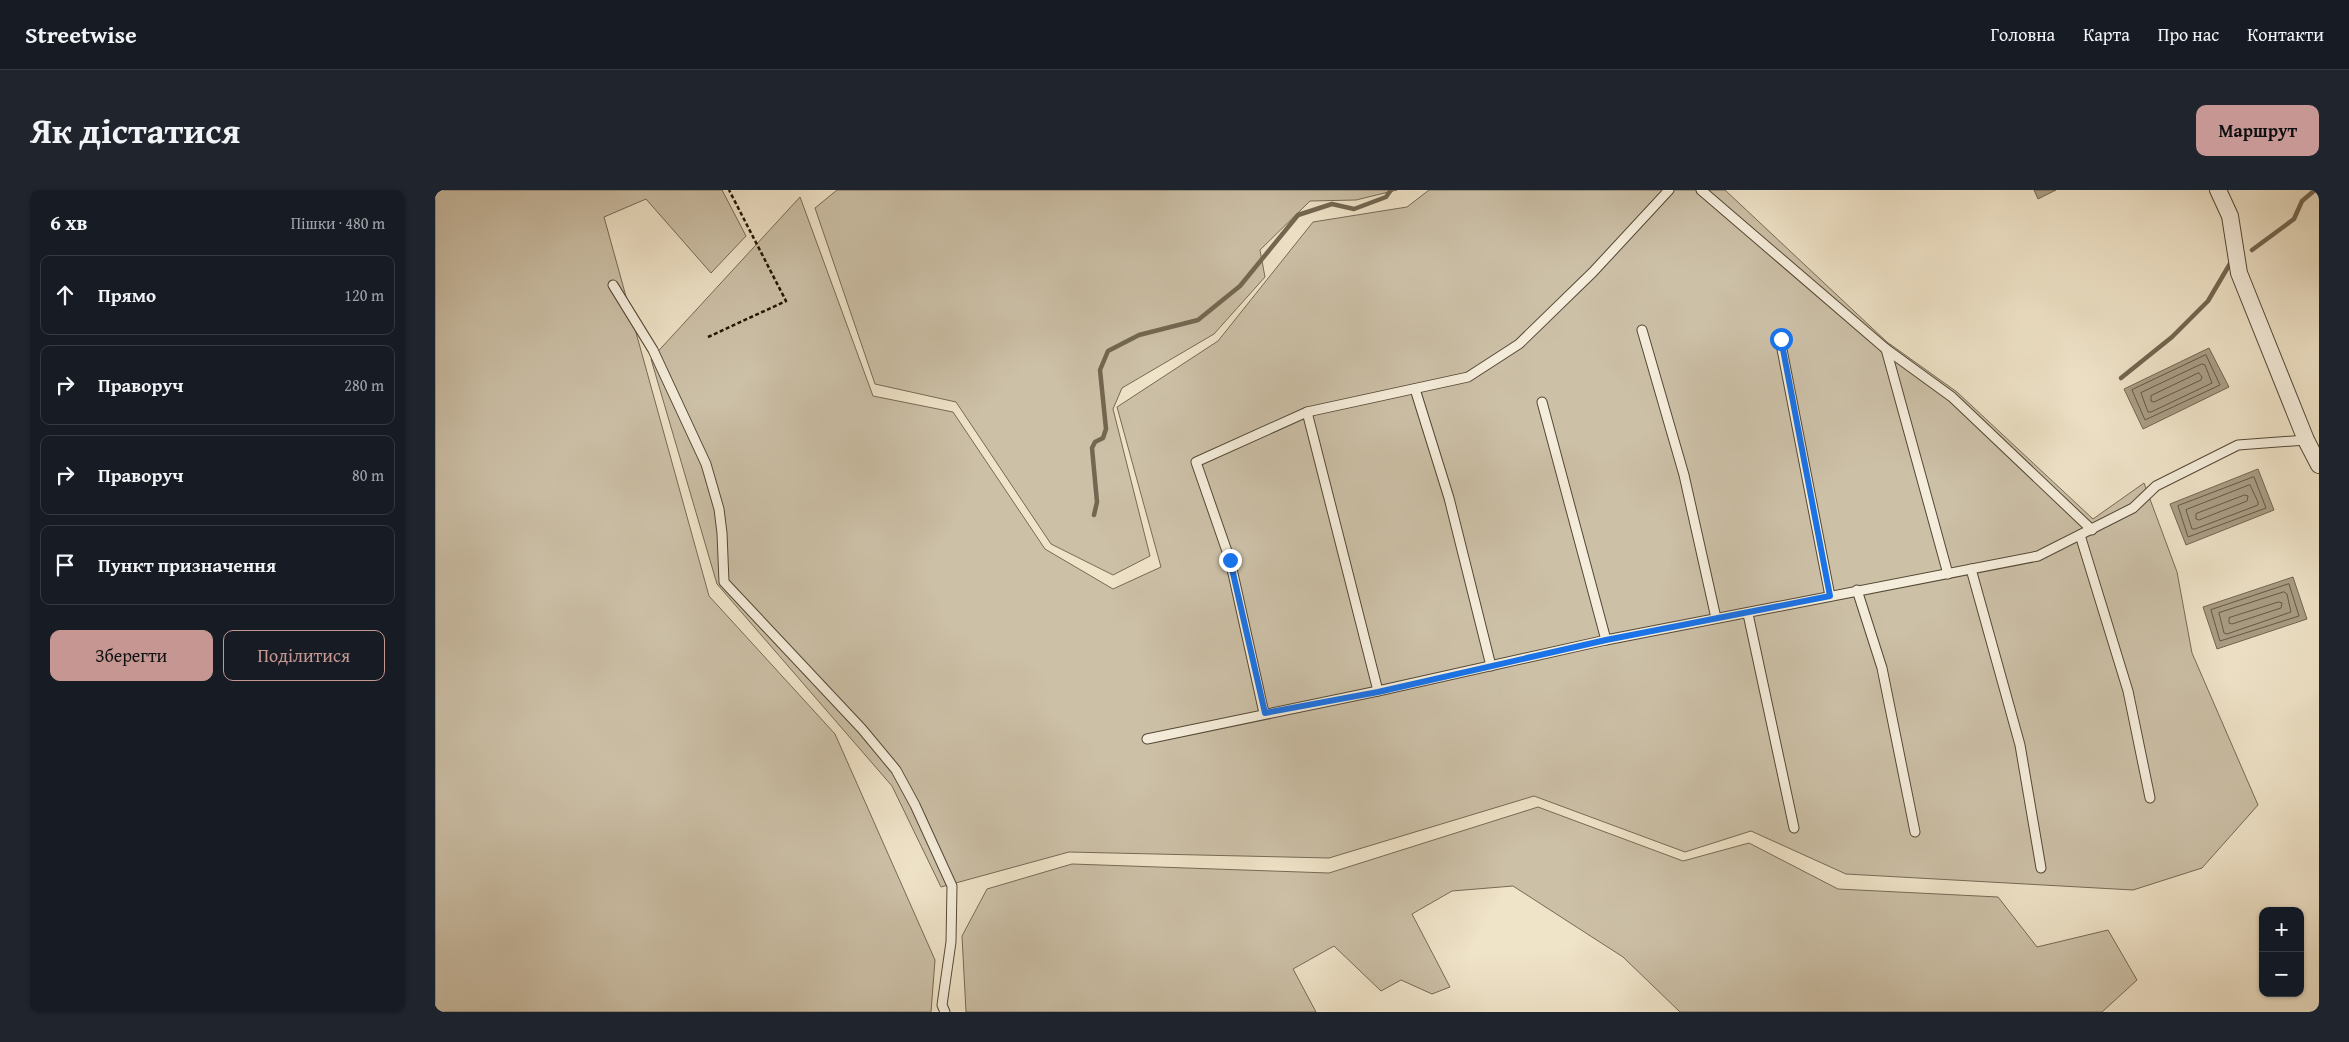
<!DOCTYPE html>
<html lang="uk">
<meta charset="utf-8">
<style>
:root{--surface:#171b24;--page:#20242c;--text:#f1f3f6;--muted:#9ea1a6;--line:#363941;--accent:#c59692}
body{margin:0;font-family:"Gentium Book Plus",serif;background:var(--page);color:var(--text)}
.controls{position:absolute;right:15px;bottom:15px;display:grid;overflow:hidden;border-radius:10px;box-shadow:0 1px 4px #0004}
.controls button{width:45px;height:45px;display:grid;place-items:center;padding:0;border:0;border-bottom:1px solid var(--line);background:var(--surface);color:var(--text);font:25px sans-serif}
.stop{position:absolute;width:15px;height:15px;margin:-11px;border:4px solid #1a73e8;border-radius:50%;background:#fff}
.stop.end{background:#1a73e8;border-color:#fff;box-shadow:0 1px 5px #0008}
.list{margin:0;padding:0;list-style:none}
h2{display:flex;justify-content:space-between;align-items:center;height:65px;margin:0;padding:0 20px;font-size:21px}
h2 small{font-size:16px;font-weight:400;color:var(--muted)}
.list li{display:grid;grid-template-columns:32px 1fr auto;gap:15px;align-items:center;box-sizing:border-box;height:80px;margin:0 10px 10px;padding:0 10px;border:1px solid var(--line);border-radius:10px}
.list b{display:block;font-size:19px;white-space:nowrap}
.list em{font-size:16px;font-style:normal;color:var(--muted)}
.actions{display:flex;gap:10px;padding:15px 20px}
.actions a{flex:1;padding:11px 0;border:1px solid var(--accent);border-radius:10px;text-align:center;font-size:18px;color:var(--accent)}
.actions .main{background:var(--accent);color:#111}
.icon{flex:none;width:28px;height:28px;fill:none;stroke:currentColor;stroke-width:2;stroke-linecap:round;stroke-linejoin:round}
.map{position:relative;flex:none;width:1884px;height:822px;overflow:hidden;border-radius:10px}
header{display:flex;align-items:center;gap:30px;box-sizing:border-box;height:70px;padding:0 25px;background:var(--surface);border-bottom:1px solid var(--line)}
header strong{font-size:24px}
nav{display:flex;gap:28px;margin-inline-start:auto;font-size:18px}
.intro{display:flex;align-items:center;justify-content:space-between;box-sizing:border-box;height:120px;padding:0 30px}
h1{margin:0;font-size:35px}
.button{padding:12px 22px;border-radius:10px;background:var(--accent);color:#111;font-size:18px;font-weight:700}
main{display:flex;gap:30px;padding:0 30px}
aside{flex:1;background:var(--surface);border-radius:10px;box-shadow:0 1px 4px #0004}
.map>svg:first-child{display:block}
.green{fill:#ccc0a7;stroke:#766a56}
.water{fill:#a99d85;stroke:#736751}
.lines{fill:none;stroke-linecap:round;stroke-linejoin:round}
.shore{stroke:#655944;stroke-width:1}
.stream{stroke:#736751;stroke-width:4.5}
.lane-casing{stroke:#544835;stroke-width:11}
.street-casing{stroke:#544835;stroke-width:18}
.path{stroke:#211504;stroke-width:2.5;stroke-dasharray:4 2.5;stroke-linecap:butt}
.lane{stroke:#f5eddb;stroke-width:9}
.street{stroke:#f5eddb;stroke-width:16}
.route{stroke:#1a73e8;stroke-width:6}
</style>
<header>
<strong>Streetwise</strong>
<nav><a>Головна</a><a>Карта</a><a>Про нас</a><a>Контакти</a></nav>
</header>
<div class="intro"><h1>Як дістатися</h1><a class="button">Маршрут</a></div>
<main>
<aside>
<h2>6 хв<small>Пішки · 480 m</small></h2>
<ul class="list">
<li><svg class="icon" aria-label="ahead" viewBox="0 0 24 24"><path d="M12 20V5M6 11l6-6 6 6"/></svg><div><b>Прямо</b></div><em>120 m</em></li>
<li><svg class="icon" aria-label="right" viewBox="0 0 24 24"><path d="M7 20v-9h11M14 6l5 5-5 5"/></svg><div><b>Праворуч</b></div><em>280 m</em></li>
<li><svg class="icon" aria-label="right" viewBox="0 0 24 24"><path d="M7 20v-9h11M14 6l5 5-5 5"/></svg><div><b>Праворуч</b></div><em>80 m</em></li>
<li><svg class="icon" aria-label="arrive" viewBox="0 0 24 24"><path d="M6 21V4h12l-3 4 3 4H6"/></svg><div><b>Пункт призначення</b></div></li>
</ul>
<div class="actions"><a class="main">Зберегти</a><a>Поділитися</a></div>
</aside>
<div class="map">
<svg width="1884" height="822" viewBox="0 0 1884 822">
<rect width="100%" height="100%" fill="#efe3c8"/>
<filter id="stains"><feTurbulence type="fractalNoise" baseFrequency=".004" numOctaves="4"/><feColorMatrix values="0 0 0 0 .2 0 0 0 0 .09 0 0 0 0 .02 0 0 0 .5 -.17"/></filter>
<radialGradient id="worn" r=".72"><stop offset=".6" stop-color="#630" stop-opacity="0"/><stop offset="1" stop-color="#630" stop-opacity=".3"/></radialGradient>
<!-- green -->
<g class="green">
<path d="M0,0H287L311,46L276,83L211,9L169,27L274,406L400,544L500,770L496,822H0Z"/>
<path d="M402,0H962L921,10L875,11L825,60L830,87L779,144L687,198L678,219L715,366L678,385L616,354L521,212L440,194L380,18Z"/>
<path d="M994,0H1290L1452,152L1522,202L1658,329L1709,293L1742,382L1757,463L1823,615L1767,678L1698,700L1411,684L1316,641L1250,662L1099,606L894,668L634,662L506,697L457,596L282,394L216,169L365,7L438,206L518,222L610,359L678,399L726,377L682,217L783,151L878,32L972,17Z"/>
<path d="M1103,617L1248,671L1314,653L1403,699L1563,707L1602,757L1673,740L1702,790L1667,822H1245L1188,767L1078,696L1017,701L977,724L1015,797L997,804L966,790L946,801L899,756L858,779L881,822H531L527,746L552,699L637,674L894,683Z"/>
</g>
<!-- water -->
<g class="water">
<path d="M1599,0H1621L1603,9Z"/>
<path d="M1774,158L1794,197L1708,239L1689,199Z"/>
<path d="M1823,279L1839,320L1751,355L1735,314Z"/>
<path d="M1858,387L1872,429L1782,459L1768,417Z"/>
</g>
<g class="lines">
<!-- shore -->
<g class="shore">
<path d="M1771,165L1785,195L1710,230L1697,200Z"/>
<path d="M1767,174L1770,175L1777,193L1716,222H1713L1706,203Z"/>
<path d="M1764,183L1767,187L1766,190L1719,212L1716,211V206Z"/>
<path d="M1819,287L1831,318L1753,347L1743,316Z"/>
<path d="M1815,295L1823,312V315L1760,339H1757L1751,320Z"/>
<path d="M1810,305L1813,306L1812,311L1764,330L1761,329V324Z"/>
<path d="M1854,394L1864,426L1785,451L1776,420Z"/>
<path d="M1849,402L1852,404L1856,422L1792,444L1789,443L1784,423Z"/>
<path d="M1844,412L1847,413L1846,418L1797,434L1794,433V428Z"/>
</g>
<!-- stream -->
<g class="stream">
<path d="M1817,60L1859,29L1867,11L1880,0"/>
<path d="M1686,188L1737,147L1773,111L1796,72"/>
<path d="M659,325L662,312L657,258L660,252L668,248L671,239L665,180L673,161L704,145L763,130L805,96L863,25L897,14L919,19L951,7L956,0"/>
</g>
<defs>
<g id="lane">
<path d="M1266,0L1451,159L1517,207L1657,340"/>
<path d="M178,95L218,160L271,274L284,319L287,343L289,392L427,539L461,580L480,615L517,696L516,752L507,815L510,822"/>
<path d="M1207,140L1249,285L1281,428"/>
<path d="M1345,149L1395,406"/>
<path d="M1451,159L1513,384"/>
<path d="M980,199L1014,308L1056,476"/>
<path d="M1107,212L1171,450"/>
<path d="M872,222L943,501"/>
<path d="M1645,345L1693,501L1715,608"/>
<path d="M1536,379L1585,555L1606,678"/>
<path d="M1422,400L1447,478L1480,642"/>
<path d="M1313,424L1359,638"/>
<path d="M829,523L795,370L761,272L872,222L1033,187L1084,154L1158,82L1234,0"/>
<path d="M712,549L943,501L1171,450L1603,366L1698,318L1721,296L1803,255L1871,250"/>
</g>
<path id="street" d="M1783,0L1795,26L1804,83L1871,250L1884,275"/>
</defs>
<!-- lane casing -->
<use href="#lane" class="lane-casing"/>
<!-- street casing -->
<use href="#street" class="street-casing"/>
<!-- path -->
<path class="path" d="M273,147L351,111L294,0"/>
<!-- lane -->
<use href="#lane" class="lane"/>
<!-- street -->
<use href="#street" class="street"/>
</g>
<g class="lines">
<!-- route -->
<path class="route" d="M795,370L830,523L943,502L1171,450L1395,406L1346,149"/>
</g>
<rect width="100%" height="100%" filter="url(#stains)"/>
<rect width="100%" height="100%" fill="url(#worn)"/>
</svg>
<div class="controls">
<button>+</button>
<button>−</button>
</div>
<div class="stop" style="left:1346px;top:149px"></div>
<div class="stop end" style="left:795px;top:370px"></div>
</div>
</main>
